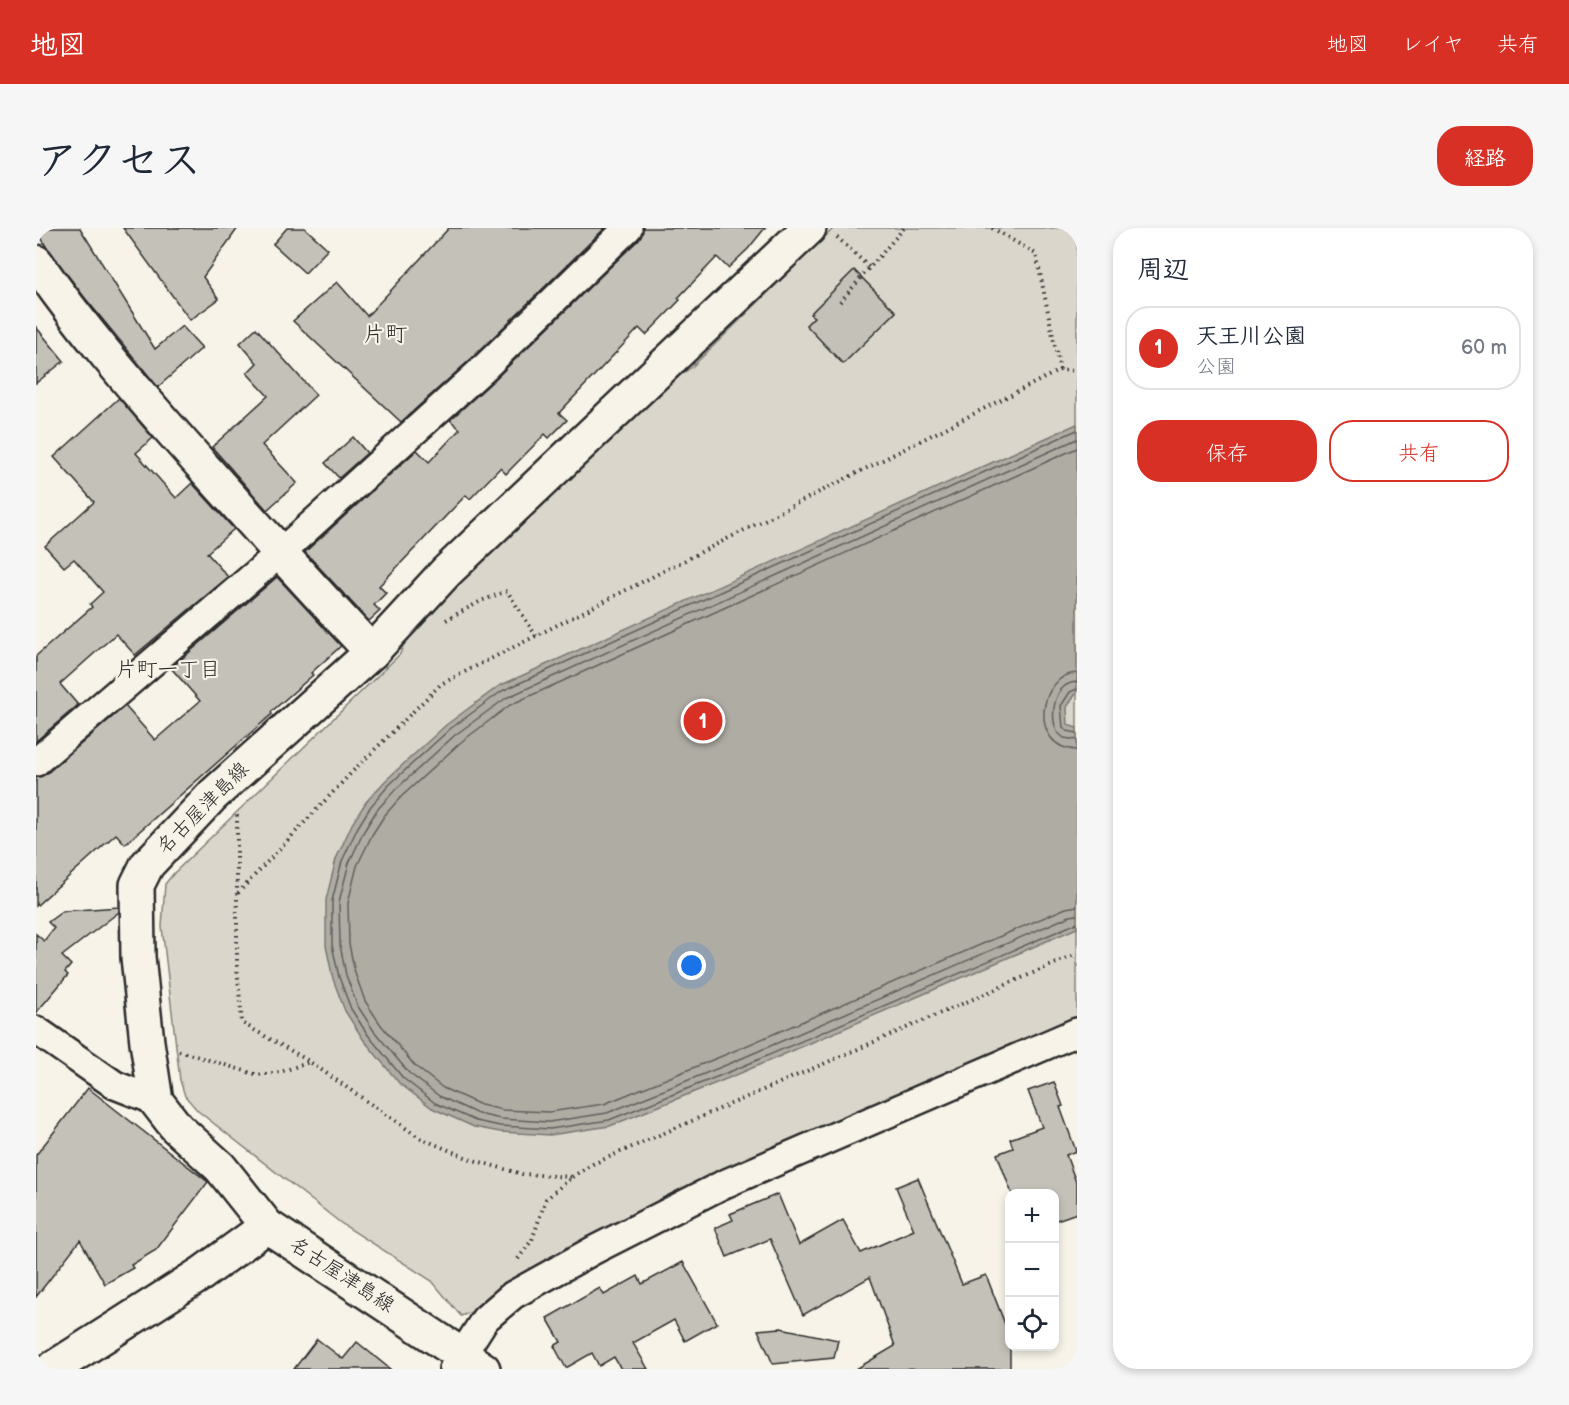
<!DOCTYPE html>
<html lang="ja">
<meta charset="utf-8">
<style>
:root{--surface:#fff;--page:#f6f6f7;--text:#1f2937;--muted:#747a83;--line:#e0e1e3;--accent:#d93025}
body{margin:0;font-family:"Balsamiq Sans","Klee One",sans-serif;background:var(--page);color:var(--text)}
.controls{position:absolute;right:18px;bottom:18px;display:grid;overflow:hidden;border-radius:12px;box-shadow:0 3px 9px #0003}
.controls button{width:54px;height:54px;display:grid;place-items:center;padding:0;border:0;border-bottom:2px solid var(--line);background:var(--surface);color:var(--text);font:30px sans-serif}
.you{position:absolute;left:656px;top:738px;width:21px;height:21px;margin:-15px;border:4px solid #fff;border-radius:50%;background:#1a73e8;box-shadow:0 0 0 9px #1a73e833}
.badge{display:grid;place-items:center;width:39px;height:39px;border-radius:50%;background:var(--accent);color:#fff;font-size:20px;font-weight:700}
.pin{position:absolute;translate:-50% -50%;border:3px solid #fff;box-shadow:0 2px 6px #0006}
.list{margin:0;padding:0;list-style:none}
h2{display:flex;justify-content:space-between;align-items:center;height:78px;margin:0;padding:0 24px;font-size:26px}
h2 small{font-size:20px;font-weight:400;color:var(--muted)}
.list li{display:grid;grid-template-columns:39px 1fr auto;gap:18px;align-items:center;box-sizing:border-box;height:84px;margin:0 12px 12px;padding:0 12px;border:2px solid var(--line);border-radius:24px}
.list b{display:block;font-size:22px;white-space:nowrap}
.list p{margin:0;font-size:20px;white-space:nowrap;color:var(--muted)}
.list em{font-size:20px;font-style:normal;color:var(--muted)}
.actions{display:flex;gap:12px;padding:18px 24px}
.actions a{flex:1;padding:14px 0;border:2px solid var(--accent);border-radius:24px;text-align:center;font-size:21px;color:var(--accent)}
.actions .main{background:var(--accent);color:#fff}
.icon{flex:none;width:33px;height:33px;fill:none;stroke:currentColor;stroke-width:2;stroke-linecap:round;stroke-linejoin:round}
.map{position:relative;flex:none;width:1041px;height:1141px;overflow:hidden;border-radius:24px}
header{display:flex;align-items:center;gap:36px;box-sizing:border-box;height:84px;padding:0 30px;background:var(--accent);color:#fff}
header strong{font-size:28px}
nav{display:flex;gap:33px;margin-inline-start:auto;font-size:21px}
.intro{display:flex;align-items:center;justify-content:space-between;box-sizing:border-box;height:144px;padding:0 36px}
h1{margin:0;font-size:42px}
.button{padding:15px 27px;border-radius:24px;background:var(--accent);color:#fff;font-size:21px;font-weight:700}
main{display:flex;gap:36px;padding:0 36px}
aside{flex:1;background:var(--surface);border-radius:24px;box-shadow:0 3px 9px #0003}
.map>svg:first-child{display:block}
.green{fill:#dad6cc;stroke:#82807c;stroke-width:1.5}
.water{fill:#afaca4;stroke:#7a7874;stroke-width:1.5}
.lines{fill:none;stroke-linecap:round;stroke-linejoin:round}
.shore{stroke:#605f5b;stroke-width:1.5}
.building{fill:#c4c1b9;stroke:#2b2b2b;stroke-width:1.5}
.minor-casing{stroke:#2b2b2b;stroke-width:32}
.tertiary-casing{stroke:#2b2b2b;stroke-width:38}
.primary-casing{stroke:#2b2b2b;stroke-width:38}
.path{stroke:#2b2b2b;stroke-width:4;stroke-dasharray:1.5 4.5;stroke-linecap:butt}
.minor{stroke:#f7f3e8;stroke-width:27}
.tertiary{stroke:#f7f3e8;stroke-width:33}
.primary{stroke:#f7f3e8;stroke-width:33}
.labels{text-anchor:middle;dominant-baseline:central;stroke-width:4.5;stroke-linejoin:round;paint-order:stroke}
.street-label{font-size:20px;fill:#2b2b2b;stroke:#f7f3e8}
.neighbourhood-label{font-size:21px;fill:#2b2b2b;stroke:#f7f3e8}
.quarter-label{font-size:22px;fill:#2b2b2b;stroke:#f7f3e8}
</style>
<header>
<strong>地図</strong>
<nav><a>地図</a><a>レイヤ</a><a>共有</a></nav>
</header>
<div class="intro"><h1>アクセス</h1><a class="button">経路</a></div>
<main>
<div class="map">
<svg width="1041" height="1141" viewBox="0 0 1041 1141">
<rect width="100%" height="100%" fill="#f7f3e8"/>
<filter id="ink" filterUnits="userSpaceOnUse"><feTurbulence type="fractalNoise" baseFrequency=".0167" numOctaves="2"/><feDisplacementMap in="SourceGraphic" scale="12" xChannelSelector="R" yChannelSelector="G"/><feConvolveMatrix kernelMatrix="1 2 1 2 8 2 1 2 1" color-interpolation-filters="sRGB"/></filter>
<g filter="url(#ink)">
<!-- green -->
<path class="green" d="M798,0H1041V791L682,949L453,1067L435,1084L425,1088L396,1053L306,996L162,883L149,868L144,852L126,699L129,656L138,645L364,426L372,404L627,159L656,139Z"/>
<!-- water -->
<path class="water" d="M1041,196V464L1031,479L1032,497L1041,500V700L700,847L574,898L514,907L464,904L438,899L396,880L363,855L327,811L309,783L297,751L290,718V672L300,631L316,596L330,574L349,553L410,497L463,458Z"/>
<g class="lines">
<!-- shore -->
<g class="shore">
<path d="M1041,202L466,463L414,501L353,557L335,578L322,599L306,633L296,673V717L303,749L315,781L332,807L367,850L399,875L440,893L464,898L514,901L573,892L698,842L1041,695"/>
<path d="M1041,211L470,470L419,507L359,562L341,582L328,603L313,635L303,674L304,717L310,747L321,777L338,803L373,845L403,868L442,886L465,891L513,894L571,885L695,835L1034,688L1041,687"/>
<path d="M1041,220L474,477L425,514L365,569L348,588L336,607L321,638L312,675L313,716L319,745L329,773L345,797L379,838L407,860L445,877L467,882L513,884L568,876L691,826L1030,680L1041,678"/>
<path d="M1041,445C1003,446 991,520 1041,522"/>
<path d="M1041,454C1018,455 1013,487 1021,504L1028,510L1041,512"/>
<path d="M1041,461L1034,464L1025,478L1027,500L1031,503L1041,505"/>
</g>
</g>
<!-- building -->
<g class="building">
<path d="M0,0H44L119,121L146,98L166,120L122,159L49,70L11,20Z"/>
<path d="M87,0H202L167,49L183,71L154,92Z"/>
<path d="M251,0H269L292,21L269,45L237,16Z"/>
<path d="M413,0H569L436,130L365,194L257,93L301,54L331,88Z"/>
<path d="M607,0H729L712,21L692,40L681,29L642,70L644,72L610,107L603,100L523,185L531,192L513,210L509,206L470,246L464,240L434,271L430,267L343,358L350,365L338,377L344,383L333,393L269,324L381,222L393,234L424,201L414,192L458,152L603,11Z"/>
<path d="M818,42L860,84L807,136L770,97L778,89L774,86Z"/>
<path d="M0,99L28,133L0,155Z"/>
<path d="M220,100L280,167L226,217L261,255L231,282L176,219L232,168L211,145L221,135L204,115Z"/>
<path d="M83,170L117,210L100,225L140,270L156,255L198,301L171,325L192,349L99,427L80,406L24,456L42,477L0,513V428L56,379L54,376L67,364L38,331L28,339L9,318L58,274L18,229Z"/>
<path d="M317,209L331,225L303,250L289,235Z"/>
<path d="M241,349L305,418L275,445L277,447L235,484L236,486L218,502L89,616L80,606L0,678V549L10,546L89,478L119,512L164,473L135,440Z"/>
<path d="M83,679V684L26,728L35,737L29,744L32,747L0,785V706L8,713L18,700L12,694L27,683Z"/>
<path d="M1018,854L1027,878L1024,879L1040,923L1030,927L1041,957V985L1018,993V966H976L961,926L977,920L974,911L1006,899L992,863Z"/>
<path d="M52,860L172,954L120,1022L95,1037L97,1040L69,1056L44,1012L0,1069V927Z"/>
<path d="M882,950L926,1056L950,1047L974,1109V1141H820L859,1118L834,1049L767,1087L734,1011L691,1029L679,1000L697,992L694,986L742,966L763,1017L807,992L825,1025L878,1002L860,959Z"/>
<path d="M647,1034L681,1095L649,1113L638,1092L597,1115L612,1141H585L578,1129L563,1138L556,1125L530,1140L518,1118L525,1114L511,1090L564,1060L568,1067L602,1048L606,1056Z"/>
<path d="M745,1100L802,1112L798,1130L737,1136L722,1102Z"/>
<path d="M281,1111L307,1131L321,1114L354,1141H258Z"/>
</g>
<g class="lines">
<defs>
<g id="minor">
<path d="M0,534L243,326L447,141L592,0"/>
<path d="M0,802L79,857L120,873"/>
<path d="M417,1141L449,1091L477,1067L558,1022L686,957L1041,804"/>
</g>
<g id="tertiary">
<path d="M336,424L410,344L773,0"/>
<path d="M16,1141L165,1046L231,998"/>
</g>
<path id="primary" d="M0,34C44,98 95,157 146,215C209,286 272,356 336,424L177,567L111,637L101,657L102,729L111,814L120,873L141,900L184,939L231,998L447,1141"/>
</defs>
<!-- minor casing -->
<use href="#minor" class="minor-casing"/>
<!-- tertiary casing -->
<use href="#tertiary" class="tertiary-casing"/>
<!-- primary casing -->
<use href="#primary" class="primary-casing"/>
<!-- path -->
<g class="path">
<path d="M956,0L1000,26L1024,142"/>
<path d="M801,9L834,40"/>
<path d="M804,74L868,0"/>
<path d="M410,392L445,373L471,363L500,408"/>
<path d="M201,587V738L206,795L273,833"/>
<path d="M202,665L316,544L405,456L1024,142L1041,143"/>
<path d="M143,823L222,847L244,844L274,834L384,910L434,931L486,946L536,949L510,971L496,1012L482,1031"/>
<path d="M536,949L557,936L628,905L1041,726"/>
</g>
<!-- minor -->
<use href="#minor" class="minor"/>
<!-- tertiary -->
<use href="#tertiary" class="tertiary"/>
<!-- primary -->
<use href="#primary" class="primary"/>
</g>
</g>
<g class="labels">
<!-- street labels -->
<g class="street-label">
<text transform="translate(167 580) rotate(-45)">名古屋津島線</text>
<text transform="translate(306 1047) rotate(33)">名古屋津島線</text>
</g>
<!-- neighbourhood labels -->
<g class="neighbourhood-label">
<text x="132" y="441">片町一丁目</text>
</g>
<!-- quarter labels -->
<g class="quarter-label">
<text x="349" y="106">片町</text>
</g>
</g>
</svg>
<div class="controls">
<button>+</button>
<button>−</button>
<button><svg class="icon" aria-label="locate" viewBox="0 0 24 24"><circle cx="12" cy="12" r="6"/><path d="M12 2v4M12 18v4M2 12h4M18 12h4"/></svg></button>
</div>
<div class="you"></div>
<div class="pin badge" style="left:667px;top:493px">1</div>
</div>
<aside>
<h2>周辺<small></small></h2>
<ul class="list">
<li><span class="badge">1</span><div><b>天王川公園</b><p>公園</p></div><em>60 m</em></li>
</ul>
<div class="actions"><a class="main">保存</a><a>共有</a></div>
</aside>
</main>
